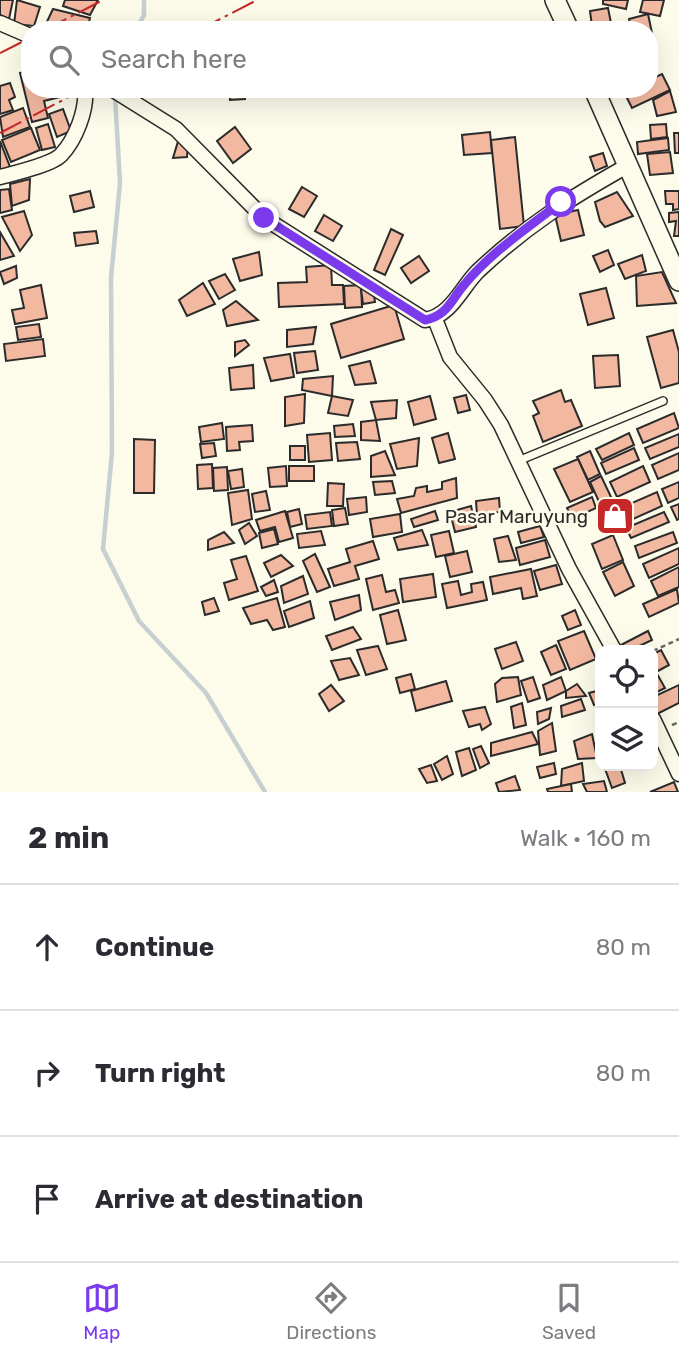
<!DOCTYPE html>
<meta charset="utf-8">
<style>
:root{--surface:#fff;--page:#f2f2f3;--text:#2b2b33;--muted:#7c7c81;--line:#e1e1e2;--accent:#7c3aed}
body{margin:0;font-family:Rubik,sans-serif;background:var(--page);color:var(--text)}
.controls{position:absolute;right:21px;bottom:21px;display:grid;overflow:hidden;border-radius:14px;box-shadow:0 7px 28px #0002}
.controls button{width:63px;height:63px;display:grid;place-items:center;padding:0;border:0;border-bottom:2px solid var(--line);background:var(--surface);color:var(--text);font:35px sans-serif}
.stop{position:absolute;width:21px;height:21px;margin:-16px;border:5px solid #7c3aed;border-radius:50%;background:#fff}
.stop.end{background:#7c3aed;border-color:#fff;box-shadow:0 2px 7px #0008}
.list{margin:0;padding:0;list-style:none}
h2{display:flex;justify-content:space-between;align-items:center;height:91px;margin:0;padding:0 28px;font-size:30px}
h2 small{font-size:23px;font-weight:400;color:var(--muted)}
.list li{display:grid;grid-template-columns:46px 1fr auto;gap:21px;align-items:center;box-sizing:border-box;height:126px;padding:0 28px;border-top:2px solid var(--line)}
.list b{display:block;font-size:26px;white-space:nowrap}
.list em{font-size:23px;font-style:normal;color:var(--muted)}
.icon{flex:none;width:38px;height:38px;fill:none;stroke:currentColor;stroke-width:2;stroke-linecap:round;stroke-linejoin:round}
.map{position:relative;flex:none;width:679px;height:792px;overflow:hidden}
.search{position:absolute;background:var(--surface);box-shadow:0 7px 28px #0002;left:21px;right:21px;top:21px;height:77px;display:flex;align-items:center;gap:18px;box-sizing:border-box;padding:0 24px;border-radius:28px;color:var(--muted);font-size:26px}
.sheet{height:469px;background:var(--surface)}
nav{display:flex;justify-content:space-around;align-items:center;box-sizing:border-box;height:98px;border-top:2px solid var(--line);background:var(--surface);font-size:19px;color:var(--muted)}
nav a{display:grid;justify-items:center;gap:4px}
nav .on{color:var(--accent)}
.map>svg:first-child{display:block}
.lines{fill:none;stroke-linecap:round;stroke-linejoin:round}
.stream{stroke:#c7d0d0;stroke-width:4.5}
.building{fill:#f2b8a0;stroke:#2b2b2b;stroke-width:2}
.lane-casing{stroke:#2b2b2b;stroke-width:10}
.street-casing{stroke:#2b2b2b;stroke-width:17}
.secondary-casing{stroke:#2b2b2b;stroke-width:22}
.path{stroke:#6a6964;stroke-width:2.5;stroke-dasharray:5 3.5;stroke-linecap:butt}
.lane{stroke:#fdfbea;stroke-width:7}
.street{stroke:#fdfbea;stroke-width:14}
.secondary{stroke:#fdfbea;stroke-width:19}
.power{stroke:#c62828;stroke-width:2;stroke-dasharray:24 5 3.5 5;stroke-linecap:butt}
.route{stroke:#7c3aed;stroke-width:9}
.labels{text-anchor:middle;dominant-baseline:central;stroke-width:5;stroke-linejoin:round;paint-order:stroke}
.poi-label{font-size:19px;fill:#2b2b2b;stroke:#fdfbea;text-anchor:end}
</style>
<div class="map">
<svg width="679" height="792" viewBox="0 0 679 792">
<rect width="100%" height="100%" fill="#fdfbea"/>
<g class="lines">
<!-- stream -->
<g class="stream">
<path d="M136,30L144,15V0"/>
<path d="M115,96L120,183L111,278L112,452L103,549L139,621L206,693L265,792"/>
</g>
</g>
<!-- building -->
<g class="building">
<path d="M0,0H13L9,19L0,15Z"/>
<path d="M17,0L40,7L34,26L14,24Z"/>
<path d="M98,0L90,15L63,6L65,0Z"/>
<path d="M603,0H628L626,9L603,4Z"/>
<path d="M643,0H664L660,16L640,12Z"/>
<path d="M608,8L611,23L592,26L590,11Z"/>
<path d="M53,9L90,18L87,30H43Z"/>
<path d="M648,14L652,33L649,34V30H631L629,19Z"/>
<path d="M30,70V89H62L64,96L44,101L48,118L32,122L20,73Z"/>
<path d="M662,74L670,90L632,108L624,92L649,89V80Z"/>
<path d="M10,83L15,97L9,100L13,110L0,114V86Z"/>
<path d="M230,89H244L245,99L230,100Z"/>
<path d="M670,91L676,112L657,116L653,100Z"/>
<path d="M23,108L30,127L3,137L0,117Z"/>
<path d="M63,109L71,131L57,137L49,114Z"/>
<path d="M48,124L55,147L42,150L36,128Z"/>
<path d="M666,124L667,137L651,139L650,125Z"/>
<path d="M235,127L251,149L233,163L217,141Z"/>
<path d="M31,128L40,150L11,162L2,140Z"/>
<path d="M490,132L492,153L464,155L462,135Z"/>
<path d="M674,133H679V153H675Z"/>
<path d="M515,137L524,226L500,229L491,140Z"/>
<path d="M179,138L188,143L187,157L173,158Z"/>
<path d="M668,138L669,150L638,154L637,142Z"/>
<path d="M0,141L10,167L0,171Z"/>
<path d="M670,152L673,173L650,175L647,154Z"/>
<path d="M603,153L607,166L595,171L590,157Z"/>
<path d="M30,179L29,200L12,206L10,184Z"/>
<path d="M302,187L317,196L304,217L289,209Z"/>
<path d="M9,189L12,210L0,213V190Z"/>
<path d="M90,191L94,207L74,212L70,196Z"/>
<path d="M665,191H679V209L673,210V204H666Z"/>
<path d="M617,192L633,216L605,227L600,221L595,202Z"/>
<path d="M578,210L584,235L561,241L555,215Z"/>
<path d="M24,211L32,235L20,251L2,217Z"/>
<path d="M679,212V236H674L676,221L669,222V213Z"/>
<path d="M324,215L342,226L333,241L315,231Z"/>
<path d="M391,229L403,235L385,275L374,270Z"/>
<path d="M96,231L98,243L76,246L74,233Z"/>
<path d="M0,232L14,256L0,260Z"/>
<path d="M608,250L614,265L600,272L593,256Z"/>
<path d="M259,252L262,275L240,281L233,259Z"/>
<path d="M642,255L646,271L625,279L618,264Z"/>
<path d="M419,256L429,271L411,283L401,268Z"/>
<path d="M331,265L332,285H343L344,304L279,307L278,283L307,282L306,267Z"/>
<path d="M16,266L17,278L4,284L0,272Z"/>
<path d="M662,272L676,303L637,306L636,276Z"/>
<path d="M225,274L235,290L219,299L209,281Z"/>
<path d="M203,283L215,304L187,316L179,300Z"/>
<path d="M41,285L47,318L15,324L12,310L24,308L20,290Z"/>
<path d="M361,285L362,307L345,308L344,286Z"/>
<path d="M373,288L375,302L363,304L361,289Z"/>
<path d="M606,288L614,318L588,325L580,294Z"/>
<path d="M236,301L258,320L227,326L223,310Z"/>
<path d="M394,305L404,339L341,358L331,324Z"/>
<path d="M39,324L41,337L18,340L16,327Z"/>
<path d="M316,327L313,344L287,347V330Z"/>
<path d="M673,330L679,352V383L661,388L647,337Z"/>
<path d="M43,339L45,356L6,361L4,344Z"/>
<path d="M245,340L249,345L235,356V342Z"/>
<path d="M315,351L318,370L297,373L294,353Z"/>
<path d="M290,354L294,377L271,381L264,358Z"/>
<path d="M618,355L620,386L595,388L593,356Z"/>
<path d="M370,361L376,383L355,385L349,366Z"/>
<path d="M253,365L254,388L231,390L229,368Z"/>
<path d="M333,376L332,396L302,390L303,379Z"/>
<path d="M561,390L565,402L571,400L582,426L543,442L533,416L539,413L533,401Z"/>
<path d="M305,394L304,423L285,426V397Z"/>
<path d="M466,395L470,410L458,413L454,398Z"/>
<path d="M332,396L353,400L348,416L328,413Z"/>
<path d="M430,396L436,419L414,425L408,402Z"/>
<path d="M397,400L396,418L376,420L371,402Z"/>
<path d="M674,413L679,428L643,443L637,429Z"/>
<path d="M376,420L380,441L361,440V422Z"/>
<path d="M222,423L224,439L201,442L199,427Z"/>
<path d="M353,424L355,436L335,437L334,426Z"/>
<path d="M252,425L253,441L239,442L240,450L227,451L226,427Z"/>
<path d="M330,433L332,460L309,462L307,435Z"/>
<path d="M448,433L455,459L439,463L432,438Z"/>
<path d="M629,433L634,445L602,460L596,449Z"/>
<path d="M679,434V447L650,459L645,448Z"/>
<path d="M419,438L417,466L397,469L390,444Z"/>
<path d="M134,439L155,440L154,493H134Z"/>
<path d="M357,442L360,459L338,461L336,443Z"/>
<path d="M214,443L216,456L202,458L200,444Z"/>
<rect x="290" y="446" width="15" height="14"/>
<path d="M634,448L639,460L606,474L601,463Z"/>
<path d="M385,451L395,475L371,477V456Z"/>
<path d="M590,451L600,474L588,480L577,457Z"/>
<path d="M679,453V470L658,479L652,465Z"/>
<path d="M578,459L593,492L570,502L554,469Z"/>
<path d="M212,464L213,488L198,489L197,465Z"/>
<path d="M286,466L287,486L270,487L268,468Z"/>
<rect x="289" y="466" width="25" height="15"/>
<path d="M643,466L650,482L617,497L610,482Z"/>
<path d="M227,467L228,490L214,491L213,468Z"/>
<path d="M242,469L244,487L231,489L228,471Z"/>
<path d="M601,476L612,499L600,504L590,482Z"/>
<path d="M456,478L457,498L401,513L397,499L414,496L416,488L427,486V492L442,489V482Z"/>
<path d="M392,481L395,493L375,495L373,482Z"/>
<path d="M679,482V498L668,503L662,489Z"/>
<path d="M328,483L344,484L343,506H327Z"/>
<path d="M248,490L252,519L232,525L228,493Z"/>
<path d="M266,491L270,510L255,512L252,494Z"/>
<path d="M657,492L662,506L622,524L616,510Z"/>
<path d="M366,497L367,512L349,515L347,499Z"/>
<path d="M592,497L596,508L572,519L567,508Z"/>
<path d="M499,498L500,512L477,515L476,501Z"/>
<path d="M679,504V519L677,520L671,507Z"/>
<path d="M471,506L476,527L455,532L450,512Z"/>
<path d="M345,508L348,524L334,526L332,510Z"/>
<path d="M299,509L302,524L290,527L287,512Z"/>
<path d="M285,511L293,538L279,542L275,527L260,531L256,520Z"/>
<path d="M435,511L438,520L414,527L411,519Z"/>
<path d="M330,512L332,526L307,529L305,515Z"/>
<path d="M664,512L669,522L631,538L626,528Z"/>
<path d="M400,514L402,532L373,537L370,519Z"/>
<path d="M249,523L257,536L245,544L239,530Z"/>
<path d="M540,526L544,537L521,543L518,532Z"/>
<path d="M274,529L278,544L262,548L259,533Z"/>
<path d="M422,530L428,545L398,550L394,538Z"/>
<path d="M321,531L325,545L299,548L297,534Z"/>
<path d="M449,531L454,553L436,557L431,535Z"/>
<path d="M224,532L234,543L208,550V540Z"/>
<path d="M673,532L677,543L639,558L635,546Z"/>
<path d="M613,535L623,560L602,569L592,544Z"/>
<path d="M508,536L516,560L499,562L494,539Z"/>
<path d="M545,540L550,557L520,565L516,548Z"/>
<path d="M373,541L379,559L355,566L359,579L334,586L328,569L350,562L346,549Z"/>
<path d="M679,548V564L649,578L643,564Z"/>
<path d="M467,551L472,572L450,577L445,556Z"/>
<path d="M315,554L330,587L317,592L303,561Z"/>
<path d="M281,555L293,566L271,577L264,563Z"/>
<path d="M246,556L258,591L229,600L224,583L237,579L231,560Z"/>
<path d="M623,562L634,586L615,596L603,572Z"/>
<path d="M556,565L562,584L540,590L534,571Z"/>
<path d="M679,567V587L658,596L651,581Z"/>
<path d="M531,569L537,596L523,599L521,588L493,594L490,577Z"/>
<path d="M433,574L436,597L403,602L400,579Z"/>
<path d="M382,575L386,592L395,590L399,603L373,610L366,579Z"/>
<path d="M303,576L308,594L284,603L281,586Z"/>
<path d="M274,580L278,592L266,596L261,587Z"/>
<path d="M458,581L461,595L472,592L471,584L483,582L487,600L447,608L442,584Z"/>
<path d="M677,589L679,603L649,617L643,604Z"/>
<path d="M359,595L361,610L335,620L330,602Z"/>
<path d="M214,598L219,611L205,615L202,602Z"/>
<path d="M277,598L285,627L273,630L267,620L251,624L243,608Z"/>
<path d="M310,601L314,618L289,627L284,611Z"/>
<path d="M398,610L406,640L387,644L380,615Z"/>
<path d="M575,610L581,625L568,630L562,616Z"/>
<path d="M353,627L361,639L332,650L326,636Z"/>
<path d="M584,631L596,659L570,670L558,641Z"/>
<path d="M648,631L652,640L631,650H621L619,646Z"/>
<path d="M516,642L523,661L502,669L495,649Z"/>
<path d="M556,645L566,669L551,675L541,652Z"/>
<path d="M378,646L387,669L366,675L357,650Z"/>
<path d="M661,650L669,665L656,672L665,688L653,694V654Z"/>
<path d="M350,658L359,675L339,680L331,661Z"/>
<path d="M411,674L415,689L400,693L396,678Z"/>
<path d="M518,677L521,695L497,702L495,684L502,678Z"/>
<path d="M533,677L540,698L528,702L521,681Z"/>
<path d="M561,677L566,691L547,700L543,685Z"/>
<path d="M446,681L452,701L416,711L411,691Z"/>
<path d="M577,684L586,696L566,698V691Z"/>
<path d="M331,685L344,701L329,711L319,694Z"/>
<path d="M679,685V703L657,714L653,697Z"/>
<path d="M600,690V703L594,705L589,693Z"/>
<path d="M581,699L585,710L562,717L561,706Z"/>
<path d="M522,703L526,725L514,728L511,707Z"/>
<path d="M485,707L491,724L482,730L480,724L469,727L463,711Z"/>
<path d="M551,708L549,719L538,724L537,712Z"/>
<path d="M552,723L556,751L540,755L538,731Z"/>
<path d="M532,732L538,744L491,756V743Z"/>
<path d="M592,734L597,758L578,759L574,741Z"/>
<path d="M481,746L489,763L480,768L473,749Z"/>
<path d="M469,748L476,770L462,776L456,752Z"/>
<path d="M447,756L453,774L442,780L434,764Z"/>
<path d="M554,763L556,774L540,778L537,767Z"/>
<path d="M582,763L584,781L561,786L562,769Z"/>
<path d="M431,765L437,781L427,783L419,769Z"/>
<path d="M604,766H620L625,783L612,788Z"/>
<path d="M515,776L520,790L499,792L496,783Z"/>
<path d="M604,781L607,792H587L583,784Z"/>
<path d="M674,782L678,792H650Z"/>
<path d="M571,784L572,792H548L547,789Z"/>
</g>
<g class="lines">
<defs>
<path id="lane" d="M518,461L663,401"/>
<g id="street">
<path d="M0,23L30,36"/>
<path d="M112,89L176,129L264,218L425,320C451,316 461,288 478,271C526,226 570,198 627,166"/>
<path d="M0,177C15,173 51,165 61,155C76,139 87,110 85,89"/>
<path d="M435,319L450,357L485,400L501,425L569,569L614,650"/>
<path d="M653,719L679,774"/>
</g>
<g id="secondary">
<path d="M555,0L569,30"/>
<path d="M594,89L679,281"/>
</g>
</defs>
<!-- lane casing -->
<use href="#lane" class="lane-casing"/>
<!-- street casing -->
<use href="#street" class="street-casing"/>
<!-- secondary casing -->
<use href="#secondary" class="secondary-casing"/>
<!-- path -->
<g class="path">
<path d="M653,651L679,639"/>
<path d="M672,725L679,722"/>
</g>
<!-- lane -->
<use href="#lane" class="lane"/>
<!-- street -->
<use href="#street" class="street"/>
<!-- secondary -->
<use href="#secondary" class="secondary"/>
<!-- power -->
<g class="power">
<path d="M45,30L103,0"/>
<path d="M199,30L257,0"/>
<path d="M0,53L30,38"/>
<path d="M0,133L84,89"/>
</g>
</g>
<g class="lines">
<!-- route -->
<path class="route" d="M264,218L425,320C447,316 451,300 464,285C491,252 528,228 561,202"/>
</g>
<!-- icons -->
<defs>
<symbol id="shop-square" viewBox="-11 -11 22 22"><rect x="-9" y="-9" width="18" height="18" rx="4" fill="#c62828" stroke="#fdfbea"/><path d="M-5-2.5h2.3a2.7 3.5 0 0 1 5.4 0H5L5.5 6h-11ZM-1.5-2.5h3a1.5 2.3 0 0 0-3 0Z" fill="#fff"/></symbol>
</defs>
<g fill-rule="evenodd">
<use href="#shop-square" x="593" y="494" width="44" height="44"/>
</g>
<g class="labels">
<!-- poi labels -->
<g class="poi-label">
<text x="588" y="516">Pasar Maruyung</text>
</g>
</g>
</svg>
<div class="controls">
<button><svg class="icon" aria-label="locate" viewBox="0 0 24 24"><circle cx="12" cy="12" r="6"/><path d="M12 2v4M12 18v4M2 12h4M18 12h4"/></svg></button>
<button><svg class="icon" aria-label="layers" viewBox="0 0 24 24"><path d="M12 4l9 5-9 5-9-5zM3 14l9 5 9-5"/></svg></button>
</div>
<div class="stop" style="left:561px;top:202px"></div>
<div class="stop end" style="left:264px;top:218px"></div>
<div class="search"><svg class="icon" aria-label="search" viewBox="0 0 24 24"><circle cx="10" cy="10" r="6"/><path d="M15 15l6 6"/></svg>Search here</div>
</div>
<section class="sheet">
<h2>2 min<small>Walk · 160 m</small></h2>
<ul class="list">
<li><svg class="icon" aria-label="ahead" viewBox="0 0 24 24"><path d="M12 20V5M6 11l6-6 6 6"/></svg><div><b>Continue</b></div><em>80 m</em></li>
<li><svg class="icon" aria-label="right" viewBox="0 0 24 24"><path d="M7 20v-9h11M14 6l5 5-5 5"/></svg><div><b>Turn right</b></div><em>80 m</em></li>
<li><svg class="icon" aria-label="arrive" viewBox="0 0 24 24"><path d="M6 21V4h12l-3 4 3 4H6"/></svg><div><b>Arrive at destination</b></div></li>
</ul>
</section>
<nav>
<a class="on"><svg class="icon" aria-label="map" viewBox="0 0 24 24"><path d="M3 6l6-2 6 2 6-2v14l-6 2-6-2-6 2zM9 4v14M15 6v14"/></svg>Map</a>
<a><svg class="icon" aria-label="directions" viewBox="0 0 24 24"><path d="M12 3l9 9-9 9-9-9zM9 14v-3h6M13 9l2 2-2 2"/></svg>Directions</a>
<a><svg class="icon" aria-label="saved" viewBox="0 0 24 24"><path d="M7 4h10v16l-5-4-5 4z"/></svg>Saved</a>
</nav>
